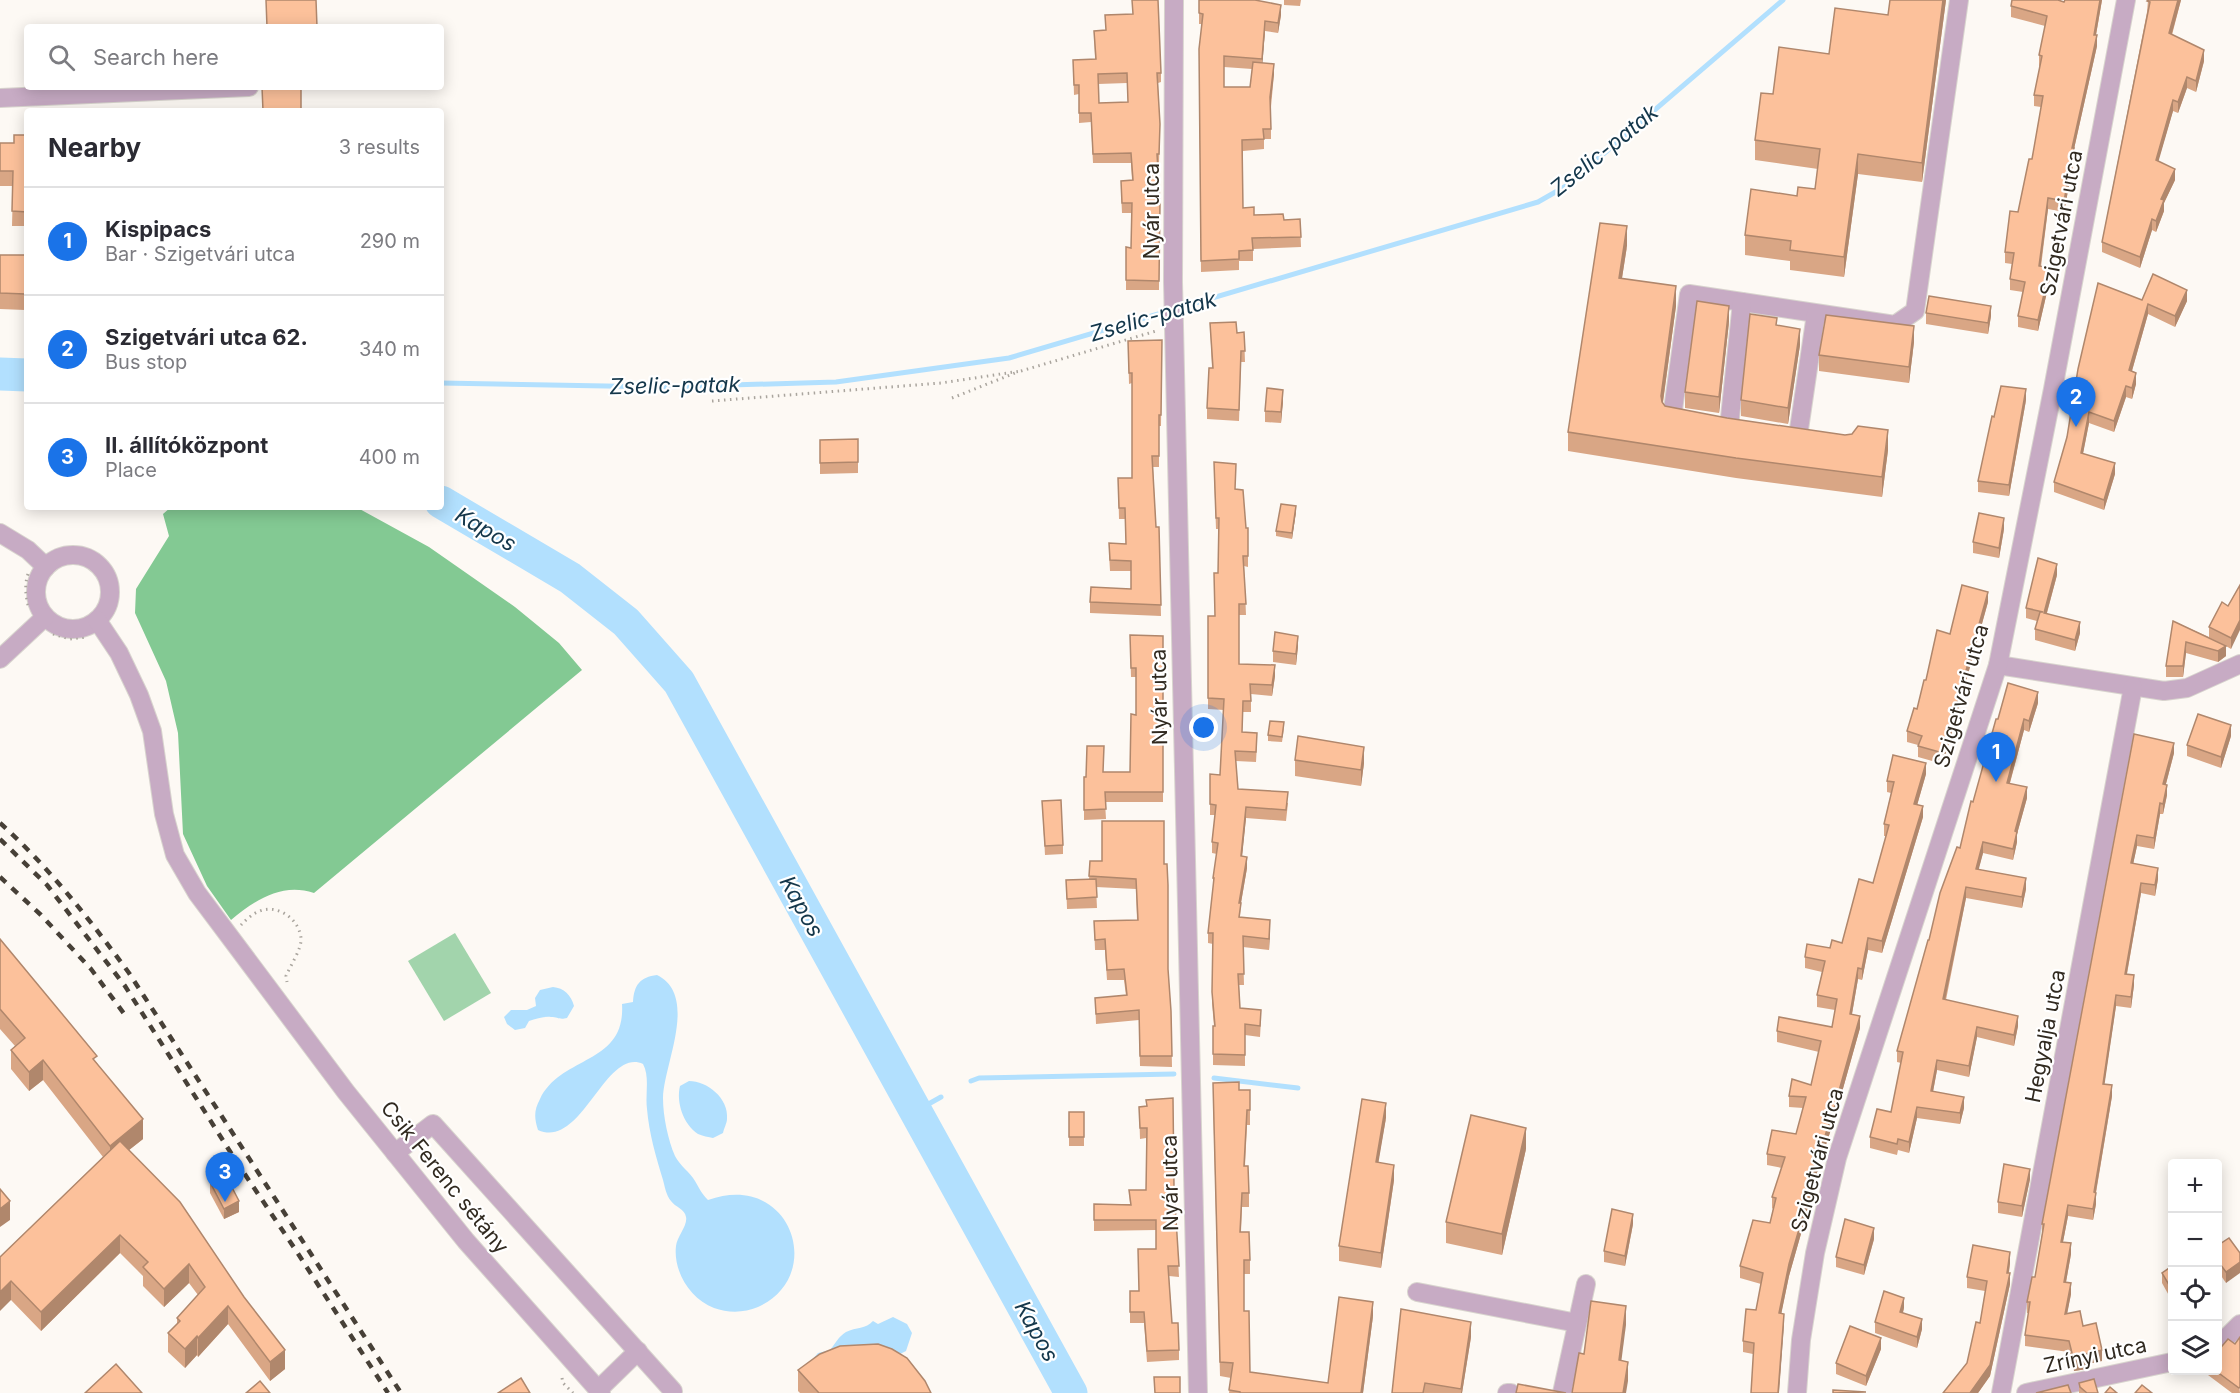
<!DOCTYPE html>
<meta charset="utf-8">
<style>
:root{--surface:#fff;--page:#f7f7f7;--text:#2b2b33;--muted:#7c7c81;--line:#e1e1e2;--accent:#1a73e8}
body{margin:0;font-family:Inter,sans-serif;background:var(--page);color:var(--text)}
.controls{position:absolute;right:18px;bottom:18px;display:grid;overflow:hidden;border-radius:6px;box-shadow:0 3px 15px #0003}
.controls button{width:54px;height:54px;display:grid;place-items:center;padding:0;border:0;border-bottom:2px solid var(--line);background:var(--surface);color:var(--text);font:30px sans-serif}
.you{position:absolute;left:1204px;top:728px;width:21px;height:21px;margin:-15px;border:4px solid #fff;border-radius:50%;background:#1a73e8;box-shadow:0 0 0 9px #1a73e833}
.badge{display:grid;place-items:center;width:39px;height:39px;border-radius:50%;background:var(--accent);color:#fff;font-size:20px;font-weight:700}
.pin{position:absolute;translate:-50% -50px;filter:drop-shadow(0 2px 3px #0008)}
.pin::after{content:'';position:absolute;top:32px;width:21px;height:18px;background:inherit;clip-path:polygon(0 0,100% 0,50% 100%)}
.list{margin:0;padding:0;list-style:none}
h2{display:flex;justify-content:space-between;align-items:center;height:78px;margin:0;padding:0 24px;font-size:26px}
h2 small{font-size:20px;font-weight:400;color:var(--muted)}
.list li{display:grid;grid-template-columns:39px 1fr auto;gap:18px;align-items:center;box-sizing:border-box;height:108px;padding:0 24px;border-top:2px solid var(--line)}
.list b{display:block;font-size:22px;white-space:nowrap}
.list p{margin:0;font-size:20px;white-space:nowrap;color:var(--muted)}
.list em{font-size:20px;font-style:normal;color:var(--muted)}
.icon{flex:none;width:33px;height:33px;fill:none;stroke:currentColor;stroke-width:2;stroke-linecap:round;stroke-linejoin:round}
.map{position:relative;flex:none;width:2240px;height:1393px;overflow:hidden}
.search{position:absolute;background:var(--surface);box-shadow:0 3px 15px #0003;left:24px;top:24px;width:420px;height:66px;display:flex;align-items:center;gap:15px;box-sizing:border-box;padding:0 21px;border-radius:6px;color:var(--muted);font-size:22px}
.panel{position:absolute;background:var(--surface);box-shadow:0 3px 15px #0003;left:24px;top:108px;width:420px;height:402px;border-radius:6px}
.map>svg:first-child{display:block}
.green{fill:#a2d4ac}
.forest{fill:#83c993}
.water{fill:#b2e0fe}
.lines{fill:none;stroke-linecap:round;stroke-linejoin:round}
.stream{stroke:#b2e0fe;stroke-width:5}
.river{stroke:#b2e0fe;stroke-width:33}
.minor-casing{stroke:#d8d4ce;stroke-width:20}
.path{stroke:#aaa59e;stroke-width:3;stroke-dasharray:1.5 4.5;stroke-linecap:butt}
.minor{stroke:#c7abc4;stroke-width:18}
.rail{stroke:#474037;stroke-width:4.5;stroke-dasharray:8 8;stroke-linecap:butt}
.wall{fill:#d9a685;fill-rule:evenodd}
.shaded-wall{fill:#b0876c}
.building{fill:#fcc19b;stroke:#b0876c;stroke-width:1.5;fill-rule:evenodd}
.labels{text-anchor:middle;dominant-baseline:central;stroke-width:4.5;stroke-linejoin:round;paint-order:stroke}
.street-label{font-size:21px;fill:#312a20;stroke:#fff}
.water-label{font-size:22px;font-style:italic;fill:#14374b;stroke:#fff}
</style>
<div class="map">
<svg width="2240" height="1393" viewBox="0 0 2240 1393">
<rect width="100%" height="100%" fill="#fdf9f4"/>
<!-- green -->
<path class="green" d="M455,933L491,993L444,1021L408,961Z"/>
<!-- forest -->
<path class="forest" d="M171,507H356L429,547L515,607L559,643L582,670L314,893C282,882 255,900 231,920L207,886L183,834L178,733L166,681L135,613L136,589L169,536L163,514Z"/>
<!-- water -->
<g class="water">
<path d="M657,975C699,996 664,1063 663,1098C663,1116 668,1140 675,1156C680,1166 690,1172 695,1181C699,1188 702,1194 708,1200C791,1170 827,1276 758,1307C744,1313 728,1313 714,1308C690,1299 673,1271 676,1246C677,1237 688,1225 686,1217C685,1209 675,1207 671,1201C666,1195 665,1187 663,1180C656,1157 649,1133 647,1109C645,1094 650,1077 643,1064C605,1047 582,1150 538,1130C534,1118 534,1110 540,1099C561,1055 626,1065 622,1004L633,1002C634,985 640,977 657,975Z"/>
<path d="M553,987C564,988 571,995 574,1006L567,1018C559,1020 558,1017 551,1017C544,1016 536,1019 529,1021L525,1028L515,1030L507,1024L504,1017L511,1010H527L536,1006L535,998L540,990Z"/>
<path d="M689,1081C707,1081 729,1098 727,1119C727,1123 724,1128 723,1133L713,1138C709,1137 702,1136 698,1134C683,1124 676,1102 680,1086Z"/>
<path d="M893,1317L907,1324L912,1333L906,1351L898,1355L811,1361L818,1353L830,1350C835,1344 839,1336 846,1332C856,1327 866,1329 873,1321L878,1324Z"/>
</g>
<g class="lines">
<!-- stream -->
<g class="stream">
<path d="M441,383L662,387L836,382L1009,358L1538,202L1566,186L1783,0"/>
<path d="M1214,1078L1298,1088"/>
<path d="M971,1081L979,1078L1174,1074"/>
<path d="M916,1111L941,1097"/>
</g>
<!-- river -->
<g class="river">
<path d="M0,374L27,375"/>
<path d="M441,502L570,578L626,622L679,682L1071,1393"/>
</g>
<defs>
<g id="minor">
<path d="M1174,0L1173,282L1198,1393"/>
<path d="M0,98L249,87"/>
<path d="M1686,420L1672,417L1689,294L1895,325L1915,311L1959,0"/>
<path d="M1729,427L1742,302"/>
<path d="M1798,436L1816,314"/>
<path d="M0,533L28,550L46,567"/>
<circle cx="73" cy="592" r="37"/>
<path d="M97,620L119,653L139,695L152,731L164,814L175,855L197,893L346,1092L466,1241L601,1393"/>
<path d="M0,659L45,617"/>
<path d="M1998,665L2164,691L2187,688L2240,664"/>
<path d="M395,1153L433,1124L673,1391"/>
<path d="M1417,1292L1577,1323"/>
<path d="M2218,1341L2228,1336L2240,1324"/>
<path d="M598,1390L638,1351"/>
<path d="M1507,1393H1511"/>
<path d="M1562,1393L1586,1284"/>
<path d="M1797,1393L1801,1340L1815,1253L1837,1158L1998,665L2053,389L2126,0"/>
<path d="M2001,1393L2133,687"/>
<path d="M2026,1393L2172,1362"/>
</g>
</defs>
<!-- minor casing -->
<use href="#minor" class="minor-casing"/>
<!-- path -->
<g class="path">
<path d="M1021,371L1156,331"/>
<path d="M952,398L1015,373"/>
<path d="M712,401L941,383L1021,371"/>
<path d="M28,574C24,586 26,597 29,609"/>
<path d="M53,634L70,639L87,637"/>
<path d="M241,925C246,920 253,913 260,911C278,904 299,919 301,938C302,949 290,966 286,976L287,982"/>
<path d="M562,1378L563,1383L573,1393"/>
</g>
<!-- minor -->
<use href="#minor" class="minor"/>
<!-- rail -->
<g class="rail">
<path d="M0,823C49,867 90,920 129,973L401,1393"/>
<path d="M0,839L47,885L125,986L238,1164L295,1249L388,1393"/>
<path d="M0,877L41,915L91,969L128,1019"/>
</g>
</g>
<!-- wall -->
<g class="wall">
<path d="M1199,0L1281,15L1278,33L1265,31L1262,63L1274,74L1271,107V139H1264V149L1243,151V208L1254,215L1284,220L1300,219L1301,247L1253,249V261H1239V270L1201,272L1199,49L1202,24H1199ZM1224,67L1252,69L1250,87H1224Z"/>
<path d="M1284,0H1301L1300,6L1284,5Z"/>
<path d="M1890,0H1946L1922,182L1858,174L1844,277L1790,270V261L1745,255V235L1797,196L1815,189L1818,169L1755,160V140L1773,94L1829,54L1888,15Z"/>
<path d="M2065,0H2102L2096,35L2097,46L2074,149V159L2064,212L2048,209L2041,267L2050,279L2038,331L2018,327V316L2023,292L2010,290V279L2012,264L2005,263V252L2018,212L2032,159L2041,107L2034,106V95L2040,66H2039V55L2045,26L2011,17V6L2064,2Z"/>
<path d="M2148,0H2181L2172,35L2204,61L2196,92L2187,88L2178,113L2173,111L2158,161L2175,180L2164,203V211L2156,232L2152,230L2140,268L2102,252V242L2147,12Z"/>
<path d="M1133,14L1161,73V82L1158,83L1160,134L1159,163H1158L1160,203L1159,290H1126V247L1131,248L1132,213H1122L1121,191L1132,180L1131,163H1093L1091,122L1079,123V94L1074,95L1073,60L1095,59L1094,31H1106ZM1127,83L1128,102L1099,103L1098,84Z"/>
<path d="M27,135V226H12L13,186H0V143H14Z"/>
<path d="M1627,246L1622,278L1676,306L1663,403L1665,406L1888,450L1882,497L1736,478L1568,451V432Z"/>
<path d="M0,255H26L25,310L0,309Z"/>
<path d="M2142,300L2187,301L2175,327L2148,314L2132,371L2136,384L2132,399L2126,397L2114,432L2089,423L2083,453L2115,474L2104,510L2054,492V482Z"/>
<path d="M1926,313L1991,316L1988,334L1926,324Z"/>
<path d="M1729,322L1719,413L1685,408V392Z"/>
<path d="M1210,323L1237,333L1244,332L1245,362H1241L1239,421L1207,419V408L1212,368Z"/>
<path d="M1162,340L1161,426H1159V467H1153L1156,527H1159L1161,616L1090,613V602L1131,589V571H1110L1109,554V543L1126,544L1125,519H1119L1118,478H1132V383L1129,384L1128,341Z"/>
<path d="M1914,342L1909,383L1819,371V355Z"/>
<path d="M1800,345L1788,424L1741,416V400Z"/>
<path d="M2026,400L2009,496L1978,492V481L1994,417Z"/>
<path d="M1283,401L1281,423L1265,422V411Z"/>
<path d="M858,439V473L820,474V440Z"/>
<path d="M1214,472L1236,489L1246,528H1248V567L1244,566L1246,615H1239V664L1275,676L1272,696L1251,694V712H1243L1242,732L1257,744L1256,762L1236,761L1238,789L1288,803L1286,821L1246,818L1242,856L1247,868L1241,903L1240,917L1270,931L1269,950L1243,947L1244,985H1239L1240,1008L1261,1020L1260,1037L1245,1035V1066L1213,1065V1026H1214L1212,1003L1213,944L1208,943V933L1213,889V878L1217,854L1212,853V842L1215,815H1210V774L1220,775L1224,710L1208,709V616H1215L1218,573V529H1216Z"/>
<path d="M1296,512L1292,539L1276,536V531Z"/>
<path d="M2004,529L1999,558L1973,553V542Z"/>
<path d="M2057,575L2047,613L2080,633L2075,651L2035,640V629L2037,621L2026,618V608Z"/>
<path d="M2240,585L2231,649L2226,646V656L2218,662L2186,653L2183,677H2166V666L2173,621L2209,637V627L2228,606Z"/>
<path d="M1988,602L1943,764L1918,757V745L1907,742V731L1917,709L1926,680L1950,634Z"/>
<path d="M1163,636V802H1105L1106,819L1084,820V777L1103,772H1130L1136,715V677H1131L1130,645Z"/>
<path d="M1298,646L1296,665L1273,662V651Z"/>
<path d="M2038,703L2029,732L2024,730L2010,783L2027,798L2017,834V842L2013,860L1983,853L1978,870L2026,889L2022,908L1966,898L1946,1000L2018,1026L2014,1046L1977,1037L1969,1077L1937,1070L1933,1092L1964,1108L1960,1124L1917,1118L1909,1153L1898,1150L1897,1155L1870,1148V1137L1891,1112L1901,1063L1897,1062V1051L1929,940L1960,848L1973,802L1998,719Z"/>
<path d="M1284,728L1282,742L1268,741V735Z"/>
<path d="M2134,734L2174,753L2166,784L2167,795L2163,814H2160L2154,849L2137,846L2133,864L2158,879L2155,896L2141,893L2127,974L2134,985L2131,1008L2116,1006L2104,1085L2112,1096L2096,1193V1204L2093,1220L2068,1216L2063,1242L2071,1254L2066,1282L2071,1294L2067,1313L2083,1326L2102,1361L2087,1364V1369L2074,1371L2069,1352L2025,1346V1335L2029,1313H2027V1302L2035,1277L2042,1234V1224Z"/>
<path d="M2231,736L2221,768L2187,756V745Z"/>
<path d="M1295,760L1364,763L1361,786L1295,776Z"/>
<path d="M1926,774L1917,805L1923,817L1882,953L1868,950L1862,980L1858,979L1852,1014L1860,1028L1835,1117L1814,1182V1188L1789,1276L1781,1314L1784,1325L1753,1354L1743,1352V1341L1756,1310L1761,1284L1740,1278V1266L1770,1223L1773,1209L1772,1208V1197L1782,1168L1767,1165V1154L1796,1134L1803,1108L1789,1107V1096L1811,1085L1819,1052L1777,1042V1031L1832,1027L1835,1010L1817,1007V995L1822,972L1805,968V957L1830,948L1842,943L1873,883L1886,836H1884V824L1891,793L1887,792V781Z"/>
<path d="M1042,801L1063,845V854L1045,855Z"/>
<path d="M1090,861L1164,864L1168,969L1171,1011L1172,1067L1140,1066L1139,1020L1096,1024L1095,998L1126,996L1124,980H1107L1105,950H1095L1094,921L1137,920L1136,889L1096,887L1097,908L1067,909L1066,880H1089Z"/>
<path d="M0,939L97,1063L143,1139L129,1150L285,1369L270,1381L228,1324L198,1357L197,1355L185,1368L168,1352V1333L177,1324V1318L198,1295L189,1283L164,1307L143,1286V1276L120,1253L41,1331L11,1300L0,1257L103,1157L43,1080L29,1091L11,1069V1050L15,1046L0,1029Z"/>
<path d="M1239,1090H1250V1125H1247L1245,1166L1249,1193V1207H1242L1241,1232L1250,1260V1274H1244V1311L1250,1372L1328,1383L1373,1316L1363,1393H1229L1231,1378L1220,1376L1213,1097Z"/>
<path d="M1146,1100L1174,1188L1179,1277L1169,1276L1172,1323L1179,1350V1360L1147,1362L1144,1323H1130V1291H1139L1156,1249V1230L1094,1231V1204H1130L1129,1190H1146V1138L1140,1139L1139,1107L1146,1106Z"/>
<rect x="1069" y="1112" width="15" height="34"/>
<path d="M1386,1118L1378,1162L1394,1180L1381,1268L1339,1261V1246Z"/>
<path d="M1526,1149L1502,1255L1446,1243V1222Z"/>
<path d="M2030,1179L2022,1217L1998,1213V1202Z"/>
<path d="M210,1182L239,1212L224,1219L210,1193Z"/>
<path d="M1633,1224L1625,1266L1604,1262V1251Z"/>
<path d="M1874,1239L1864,1275L1836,1267V1257Z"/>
<path d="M2217,1246L2240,1253L2226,1283L2217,1270Z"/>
<path d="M2010,1263L2009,1273L2010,1284L1990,1376L1978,1393H1943L1967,1363L1980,1323L1985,1291L1967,1288V1277Z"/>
<path d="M2172,1266V1301L2162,1283V1273Z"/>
<path d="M1904,1308L1903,1313L1922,1329L1917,1348L1875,1333V1322Z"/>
<path d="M1471,1337L1462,1393H1392Z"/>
<path d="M2235,1344L2240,1393H2232L2208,1375V1371H2217Z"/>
<path d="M1881,1349L1866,1386L1836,1374V1363Z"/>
<path d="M798,1370L931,1393H800L798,1391Z"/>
<path d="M2079,1383L2098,1393H2079Z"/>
</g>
<!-- shaded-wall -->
<g class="shaded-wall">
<path d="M1943,0H1946L1922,182V163Z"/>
<path d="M2100,0H2102L2094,46V35Z"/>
<path d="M2178,0H2181L2169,44V33Z"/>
<path d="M1281,5V15L1278,33V23Z"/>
<path d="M1265,21V31L1262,70V59Z"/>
<path d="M2097,35V46L2074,149V159L2064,212V201L2072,148Z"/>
<path d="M2204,50V61L2196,92V81Z"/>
<path d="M1274,64V74L1270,108V97Z"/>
<path d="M2187,77V88L2178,113V102Z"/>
<path d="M2173,100V111L2156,170V160Z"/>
<path d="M1858,154V174L1844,277V257Z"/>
<path d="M2175,169V180L2164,203V211L2156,232V221L2161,199Z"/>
<path d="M2048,198V209L2039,277V266Z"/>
<path d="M2152,219V230L2140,268V257Z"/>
<path d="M1627,226V246L1619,297V278Z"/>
<path d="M2050,268V279L2038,331V320Z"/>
<path d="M1676,286V306L1661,415V396Z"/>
<path d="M2187,290V301L2175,327V316Z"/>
<path d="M2148,304V314L2129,381V370Z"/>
<path d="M1729,306V322L1719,413V397Z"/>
<path d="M1991,306V316L1988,334V323Z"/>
<path d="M1914,326V342L1909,383V367Z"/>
<path d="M1800,329V345L1788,424V408Z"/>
<path d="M2136,373V384L2132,399V388Z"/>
<path d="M2126,386V397L2114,432V421Z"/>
<path d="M2026,389V400L2009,496V485Z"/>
<path d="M1283,390V401L1281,423V412Z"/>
<path d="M2089,412V423L2081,464V453Z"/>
<path d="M1888,430V450L1882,497V477Z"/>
<path d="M2115,463V474L2104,510V500Z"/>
<path d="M1296,506V512L1292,539V533Z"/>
<path d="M2004,518V529L1999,558V548Z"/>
<path d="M2057,564V575L2044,623V613Z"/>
<path d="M1988,592V602L1943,764V753Z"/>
<path d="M2240,620V630L2231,649V638Z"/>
<path d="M2080,622V633L2075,651V640Z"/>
<path d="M1298,636V646L1296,665V654Z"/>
<path d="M2186,642V653L2183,677V666Z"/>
<path d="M2226,646V656L2218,662V651Z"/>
<path d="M1275,665V676L1272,696V685Z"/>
<path d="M2038,692V703L2029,732V721Z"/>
<path d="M2024,719V730L2007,793V783Z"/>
<path d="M2231,725V736L2221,768V757Z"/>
<path d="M2174,743V753L2163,795V784Z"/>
<path d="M1364,747V763L1361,786V770Z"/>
<path d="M1926,763V774L1914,816V804Z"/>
<path d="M2167,785V795L2163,814V804Z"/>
<path d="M2027,787V798L2017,834V842L2013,860L2015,831Z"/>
<path d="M2160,803V814L2154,849V838Z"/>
<path d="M1923,806V817L1882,953V941Z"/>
<path d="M1246,807V818L1241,867V856Z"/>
<path d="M2137,835V846L2131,874V863Z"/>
<path d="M1983,842V853L1976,880V869Z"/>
<path d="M1247,857V868L1239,914V903Z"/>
<path d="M2158,868V879L2155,896V885Z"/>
<path d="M2026,878V889L2022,908V897Z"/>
<path d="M2141,883V893L2125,984V974Z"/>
<path d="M1966,887V898L1943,1010V999Z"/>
<path d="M1270,920V931L1269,950V939Z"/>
<path d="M1868,938V950L1862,980V969Z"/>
<path d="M1858,968V979L1850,1025V1014Z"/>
<path d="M2134,975V985L2131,1008V997Z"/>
<path d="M2116,995V1006L2103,1095V1084Z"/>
<path d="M1860,1016V1028L1835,1117L1814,1182V1188L1789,1276L1779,1325V1313L1789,1264L1812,1176Z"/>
<path d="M2018,1016V1026L2014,1046V1035Z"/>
<path d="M1977,1027V1037L1969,1077V1066Z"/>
<path d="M43,1060V1080L29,1091V1072Z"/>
<path d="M1937,1060V1070L1931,1102V1091Z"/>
<path d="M2112,1085V1096L2094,1203V1192Z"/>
<path d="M1964,1097V1108L1960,1124V1113Z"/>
<path d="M1386,1103V1118L1376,1177V1162Z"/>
<path d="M1917,1107V1118L1909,1153V1142Z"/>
<path d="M143,1119V1139L110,1165V1146Z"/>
<path d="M1526,1128V1149L1502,1255V1234Z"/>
<path d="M1394,1165V1180L1381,1268V1253Z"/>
<path d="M2030,1169V1179L2022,1217V1206Z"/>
<path d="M2096,1193V1204L2093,1220V1209Z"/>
<path d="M10,1201V1220L0,1227V1209Z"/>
<path d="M239,1201V1212L224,1219V1209Z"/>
<path d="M2068,1205V1216L2061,1252V1242Z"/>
<path d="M1633,1214V1224L1625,1266V1256Z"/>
<path d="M1874,1228V1239L1864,1275V1265Z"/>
<path d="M120,1235V1253L41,1331V1312Z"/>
<path d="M2071,1243V1254L2064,1293V1282Z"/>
<path d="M2010,1252V1263L2007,1284V1273Z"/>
<path d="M2240,1262V1273L2226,1283V1272Z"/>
<path d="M189,1264V1283L164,1307V1289Z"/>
<path d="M2010,1273V1284L1990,1376L1978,1393H1970Z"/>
<path d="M11,1281V1300L0,1311V1292Z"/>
<path d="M2071,1283V1294L2065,1325V1314Z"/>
<path d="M1904,1298V1308L1900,1322V1312Z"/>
<path d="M1373,1302V1316L1363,1393H1361Z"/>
<path d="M228,1306V1324L198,1357V1338Z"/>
<path d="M1626,1306V1325L1619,1379V1360Z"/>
<path d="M1784,1314V1325L1779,1393H1778Z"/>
<path d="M1922,1319V1329L1917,1348V1337Z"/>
<path d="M1471,1322V1337L1462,1393H1461Z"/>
<path d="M197,1336V1355L185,1368V1349Z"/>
<path d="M1881,1338V1349L1866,1386V1376Z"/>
<path d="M285,1350V1369L270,1381V1362Z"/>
<path d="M2102,1350V1361L2087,1364V1369L2074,1371V1361L2085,1354Z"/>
<path d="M1628,1362V1381L1626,1393H1623Z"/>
</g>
<!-- building -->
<g class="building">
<path d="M266,0H316L317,27H267Z"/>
<path d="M1132,0H1158L1161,73H1157L1160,124L1159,154H1157L1160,203L1159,281L1126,280V247L1131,248L1132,203H1122L1121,181L1133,180L1131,153L1093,154L1091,113H1079V85H1074L1073,60L1096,59L1094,31L1106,30L1105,15L1133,14ZM1127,73L1128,102L1099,103L1098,74Z"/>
<path d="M1199,0H1255L1281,5L1278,23L1265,21L1262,59L1224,56V87H1250L1253,62L1274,64L1270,97L1271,129H1263L1264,139L1242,140L1243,208L1254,207V215L1283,214L1284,220L1300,219L1301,237L1252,238L1253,250L1239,251V259L1201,261L1199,49L1203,14L1199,13Z"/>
<path d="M1890,0H1943L1922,163L1858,154L1844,257L1790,250L1791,241L1745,235L1751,189L1797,196L1798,187L1815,189L1820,149L1755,140L1761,93L1773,94L1779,47L1829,54L1835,8L1888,15Z"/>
<path d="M2012,0H2058L2064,2L2065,0H2100L2094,35H2097L2072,148H2074L2064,201L2048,198L2039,266L2050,268L2038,320L2018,316L2025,282L2010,279L2014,253L2005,252L2010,211L2018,212L2029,159H2032L2043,96L2034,95L2042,56L2039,55L2047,16L2011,6Z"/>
<path d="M2148,0H2178L2169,33L2204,50L2196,81L2187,77L2178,102L2173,100L2156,160L2175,169L2161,199L2164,200L2156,221L2152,219L2140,257L2102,242L2150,2L2147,1Z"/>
<path d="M262,87H301V111H263Z"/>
<path d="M14,135H27V212L12,211L13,171H0V143H14Z"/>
<path d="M1600,223L1627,226L1619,278L1676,286L1661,396L1662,402L1665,406L1727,418L1845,435L1852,434L1858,426L1888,430L1882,477L1736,458L1568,432Z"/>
<path d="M0,255H26L25,294L0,293Z"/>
<path d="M2153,274L2187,290L2175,316L2148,304L2129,370L2136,373L2132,388L2126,386L2114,421L2089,412L2081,453L2115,463L2104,500L2054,482L2067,437L2078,369L2098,283L2142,300Z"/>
<path d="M1929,296L1991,306L1988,323L1926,313Z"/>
<path d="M1697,301L1729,306L1719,397L1685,392Z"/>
<path d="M1750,314L1777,318L1776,325L1800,329L1788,408L1741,400Z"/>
<path d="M1826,315L1914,326L1909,367L1819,355Z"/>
<path d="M1236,322L1237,333L1244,332L1245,351H1241L1239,410L1207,408L1209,368H1213L1210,323Z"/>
<path d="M1162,340L1161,415H1159V456H1152L1156,527H1159L1161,605L1090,602L1091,587L1131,589V561L1110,560L1109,543L1126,544L1125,508H1119L1118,478H1132V373H1129L1128,341Z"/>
<path d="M2001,386L2026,389L2009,485L1978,481L1992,416L1994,417Z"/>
<path d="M1267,388L1283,390L1281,412L1265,411Z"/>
<path d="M858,439V462L820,463V440Z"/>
<path d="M1214,462L1236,464L1235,489L1243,490L1246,528H1248V556H1243L1246,604H1239V664L1275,665L1272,685L1250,684L1251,701H1243L1242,732L1257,733L1256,752L1235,751L1238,789L1288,792L1286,810L1246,807L1241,856L1247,857L1239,903H1241L1239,917L1270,920L1269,939L1243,936L1244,974H1238L1240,1008L1261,1010L1260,1026L1245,1024V1055L1213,1054V1026H1215L1212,992L1213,933H1208L1214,878H1213L1218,843L1212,842L1216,805L1210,804V774L1220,775L1224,699L1208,698V616H1215L1214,573H1218L1219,518H1216Z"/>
<path d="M1281,504L1296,506L1292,533L1276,531Z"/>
<path d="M1979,513L2004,518L1999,548L1973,542Z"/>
<path d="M2038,558L2057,564L2044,613L2080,622L2075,640L2035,629L2040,612H2043L2026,608Z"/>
<path d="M1962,585L1988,592L1943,753L1918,746L1922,736L1907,731L1914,708L1917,709L1924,680H1926L1937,630L1950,634Z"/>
<path d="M2240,585V620L2231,638L2209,627L2222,602L2228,606Z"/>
<path d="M2173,621L2226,646L2218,651L2186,642L2183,666H2166Z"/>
<path d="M1275,632L1298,636L1296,654L1273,651Z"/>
<path d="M1130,635L1163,636V792H1105L1106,809L1084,810V777H1086L1087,746H1104L1103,772H1130L1131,714L1136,715V668H1131Z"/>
<path d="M2008,683L2038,692L2029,721L2024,719L2007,783L2027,787L2015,831L2017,832L2013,849L1983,842L1976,869L2026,878L2022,897L1966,887L1943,999L2018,1016L2014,1035L1977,1027L1969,1066L1937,1060L1931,1091L1964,1097L1960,1113L1917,1107L1909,1142L1898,1139L1897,1144L1870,1137L1877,1109L1891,1112L1903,1052L1897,1051L1928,940H1929L1940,893L1957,847L1960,848L1971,801L1973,802L1996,719H1998Z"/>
<path d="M2198,714L2231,725L2221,757L2187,745Z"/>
<path d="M1270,721L1284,722L1282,737L1268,735Z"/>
<path d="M2134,734L2174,743L2163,784L2167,785L2163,804L2160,803L2154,838L2137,835L2131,863L2158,868L2155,885L2141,883L2125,974L2134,975L2131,997L2116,995L2103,1084L2112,1085L2094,1192L2096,1193L2093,1209L2068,1205L2061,1242L2071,1243L2064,1282L2071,1283L2065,1314L2080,1311L2083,1326L2096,1323L2102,1350L2085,1354L2087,1358L2074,1361L2069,1341L2025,1335L2030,1302H2027L2032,1277H2035L2044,1224H2042Z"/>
<path d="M1298,736L1364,747L1361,770L1295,760Z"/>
<path d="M1893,755L1926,763L1914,804L1923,806L1882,941L1868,938L1862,969L1858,968L1850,1014L1860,1016L1835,1105L1812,1176L1814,1177L1789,1264L1779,1313L1784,1314L1778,1393H1751L1754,1343L1743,1341L1746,1309L1756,1310L1763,1273L1740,1266L1753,1220L1770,1223L1776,1198L1772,1197L1785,1157L1767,1154L1772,1130L1796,1134L1806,1097L1789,1096L1792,1079L1811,1085L1821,1041L1777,1031L1779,1017L1832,1027L1837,999L1817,995L1825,961L1805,957L1807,944L1830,948L1832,940L1842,943L1859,879L1873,883L1889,825L1884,824L1894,782L1887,781Z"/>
<path d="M1061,800L1063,845L1045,846L1042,801Z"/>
<path d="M1102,821H1164V864H1167L1168,885V969L1171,1011L1172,1056H1140L1139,1010L1096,1014L1095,998L1127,995L1124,969L1107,970L1105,939L1095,940L1094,921L1138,920L1136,879L1089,876L1090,861H1102Z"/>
<path d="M1096,879L1097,897L1067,899L1066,880Z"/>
<path d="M0,939L97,1056L93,1059L143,1119L110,1146L43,1060L29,1072L11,1050L25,1038L0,1009Z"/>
<path d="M1239,1082V1090H1250V1110H1247L1244,1166H1248L1249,1193H1242L1240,1232H1249L1250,1260H1244V1311H1249L1250,1372L1328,1383L1339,1297L1373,1302L1361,1393H1240V1392L1229,1390L1233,1363L1220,1362L1213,1083Z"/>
<path d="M1173,1098L1174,1188L1179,1266H1168L1172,1323H1178L1179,1350L1147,1351L1144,1312H1130V1291H1139L1138,1249H1156V1220H1094V1204L1131,1205L1129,1190H1146L1147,1128H1140L1139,1107L1147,1106L1146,1100Z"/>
<path d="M1362,1099L1386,1103L1376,1162L1394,1165L1381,1253L1339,1246Z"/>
<rect x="1069" y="1112" width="15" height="25"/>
<path d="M1471,1115L1526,1128L1502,1234L1446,1222Z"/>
<path d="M120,1141L180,1202L244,1297L285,1350L270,1362L228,1306L198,1338L197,1336L185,1349L168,1333L180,1321L177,1318L205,1287L189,1264L164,1289L143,1267L148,1262L120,1235L41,1312L11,1281L0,1292V1257Z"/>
<path d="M2004,1164L2030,1169L2022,1206L1998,1202Z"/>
<path d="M225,1174L239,1201L224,1209L210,1182Z"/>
<path d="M0,1189L10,1201L0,1209Z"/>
<path d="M1612,1209L1633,1214L1625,1256L1604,1251Z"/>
<path d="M1845,1219L1874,1228L1864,1265L1836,1257Z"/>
<path d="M2229,1238L2240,1253V1262L2226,1272L2217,1260V1246Z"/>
<path d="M1973,1245L2010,1252L2007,1273H2010L1990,1365L1970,1393H1943L1967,1363L1976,1322L1980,1323L1987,1281L1967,1277Z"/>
<path d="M2172,1266V1290L2162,1273Z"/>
<path d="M1884,1291L1904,1298L1900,1312L1922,1319L1917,1337L1875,1322Z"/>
<path d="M1591,1301L1626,1306L1619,1360L1628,1362L1623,1393H1572L1579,1353L1584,1354Z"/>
<path d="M1401,1309L1471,1322L1461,1389L1425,1383L1423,1393H1392Z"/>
<path d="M1850,1326L1881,1338L1866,1376L1836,1363Z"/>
<path d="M2240,1337V1387L2239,1388L2216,1371H2217V1352L2228,1339L2235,1344Z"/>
<path d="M878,1344L892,1349L907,1358L925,1381L931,1393H819L798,1370L820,1354L840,1346Z"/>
<path d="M116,1364L142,1393H85Z"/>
<path d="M1154,1377H1180V1393H1155Z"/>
<path d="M521,1378L530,1393H498Z"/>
<path d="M2094,1379L2098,1393H2087L2080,1387L2079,1383Z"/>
<path d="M260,1381L270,1393H246Z"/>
<path d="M1518,1384L1566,1393H1516Z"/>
<path d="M2068,1385L2071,1393H2036Z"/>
<path d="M2142,1385L2152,1393H2135Z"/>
<path d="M2110,1387L2117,1393H2105Z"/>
<path d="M1833,1390L1866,1392L1833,1393Z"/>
</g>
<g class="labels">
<!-- street labels -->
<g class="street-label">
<text transform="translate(1151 211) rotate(-90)">Nyár utca</text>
<text transform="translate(2061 223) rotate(-79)">Szigetvári utca</text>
<text transform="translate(1961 696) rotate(-74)">Szigetvári utca</text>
<text transform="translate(1159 697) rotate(-91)">Nyár utca</text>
<text transform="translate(2045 1036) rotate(-79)">Hegyalja utca</text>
<text transform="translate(1817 1160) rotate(-75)">Szigetvári utca</text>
<text transform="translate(445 1177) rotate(51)">Csik Ferenc sétány</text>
<text transform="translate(1170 1183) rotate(-91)">Nyár utca</text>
<text transform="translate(2095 1355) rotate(-12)">Zrínyi utca</text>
</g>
<!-- water labels -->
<g class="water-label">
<text transform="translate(1604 150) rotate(-39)">Zselic-patak</text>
<text transform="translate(1153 316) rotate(-16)">Zselic-patak</text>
<text transform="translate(675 385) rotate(-1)">Zselic-patak</text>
<text transform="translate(486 529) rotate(30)">Kapos</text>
<text transform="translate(802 906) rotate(61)">Kapos</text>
<text transform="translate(1037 1331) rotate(61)">Kapos</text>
</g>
</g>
</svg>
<div class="controls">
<button>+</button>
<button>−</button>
<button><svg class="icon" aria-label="locate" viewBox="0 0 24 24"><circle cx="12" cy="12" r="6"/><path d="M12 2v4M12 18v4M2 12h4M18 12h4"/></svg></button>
<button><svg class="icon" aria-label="layers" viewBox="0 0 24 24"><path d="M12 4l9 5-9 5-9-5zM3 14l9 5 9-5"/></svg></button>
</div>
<div class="you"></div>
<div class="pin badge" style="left:1996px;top:782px">1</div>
<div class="pin badge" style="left:2076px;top:427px">2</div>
<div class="pin badge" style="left:225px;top:1202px">3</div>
<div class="search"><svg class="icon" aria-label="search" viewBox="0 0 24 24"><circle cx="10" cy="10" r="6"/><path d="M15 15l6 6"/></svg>Search here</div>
<section class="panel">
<h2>Nearby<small>3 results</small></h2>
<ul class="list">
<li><span class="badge">1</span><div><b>Kispipacs</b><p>Bar · Szigetvári utca</p></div><em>290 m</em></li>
<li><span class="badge">2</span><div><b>Szigetvári utca 62.</b><p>Bus stop</p></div><em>340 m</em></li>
<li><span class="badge">3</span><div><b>II. állítóközpont</b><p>Place</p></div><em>400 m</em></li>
</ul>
</section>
</div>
